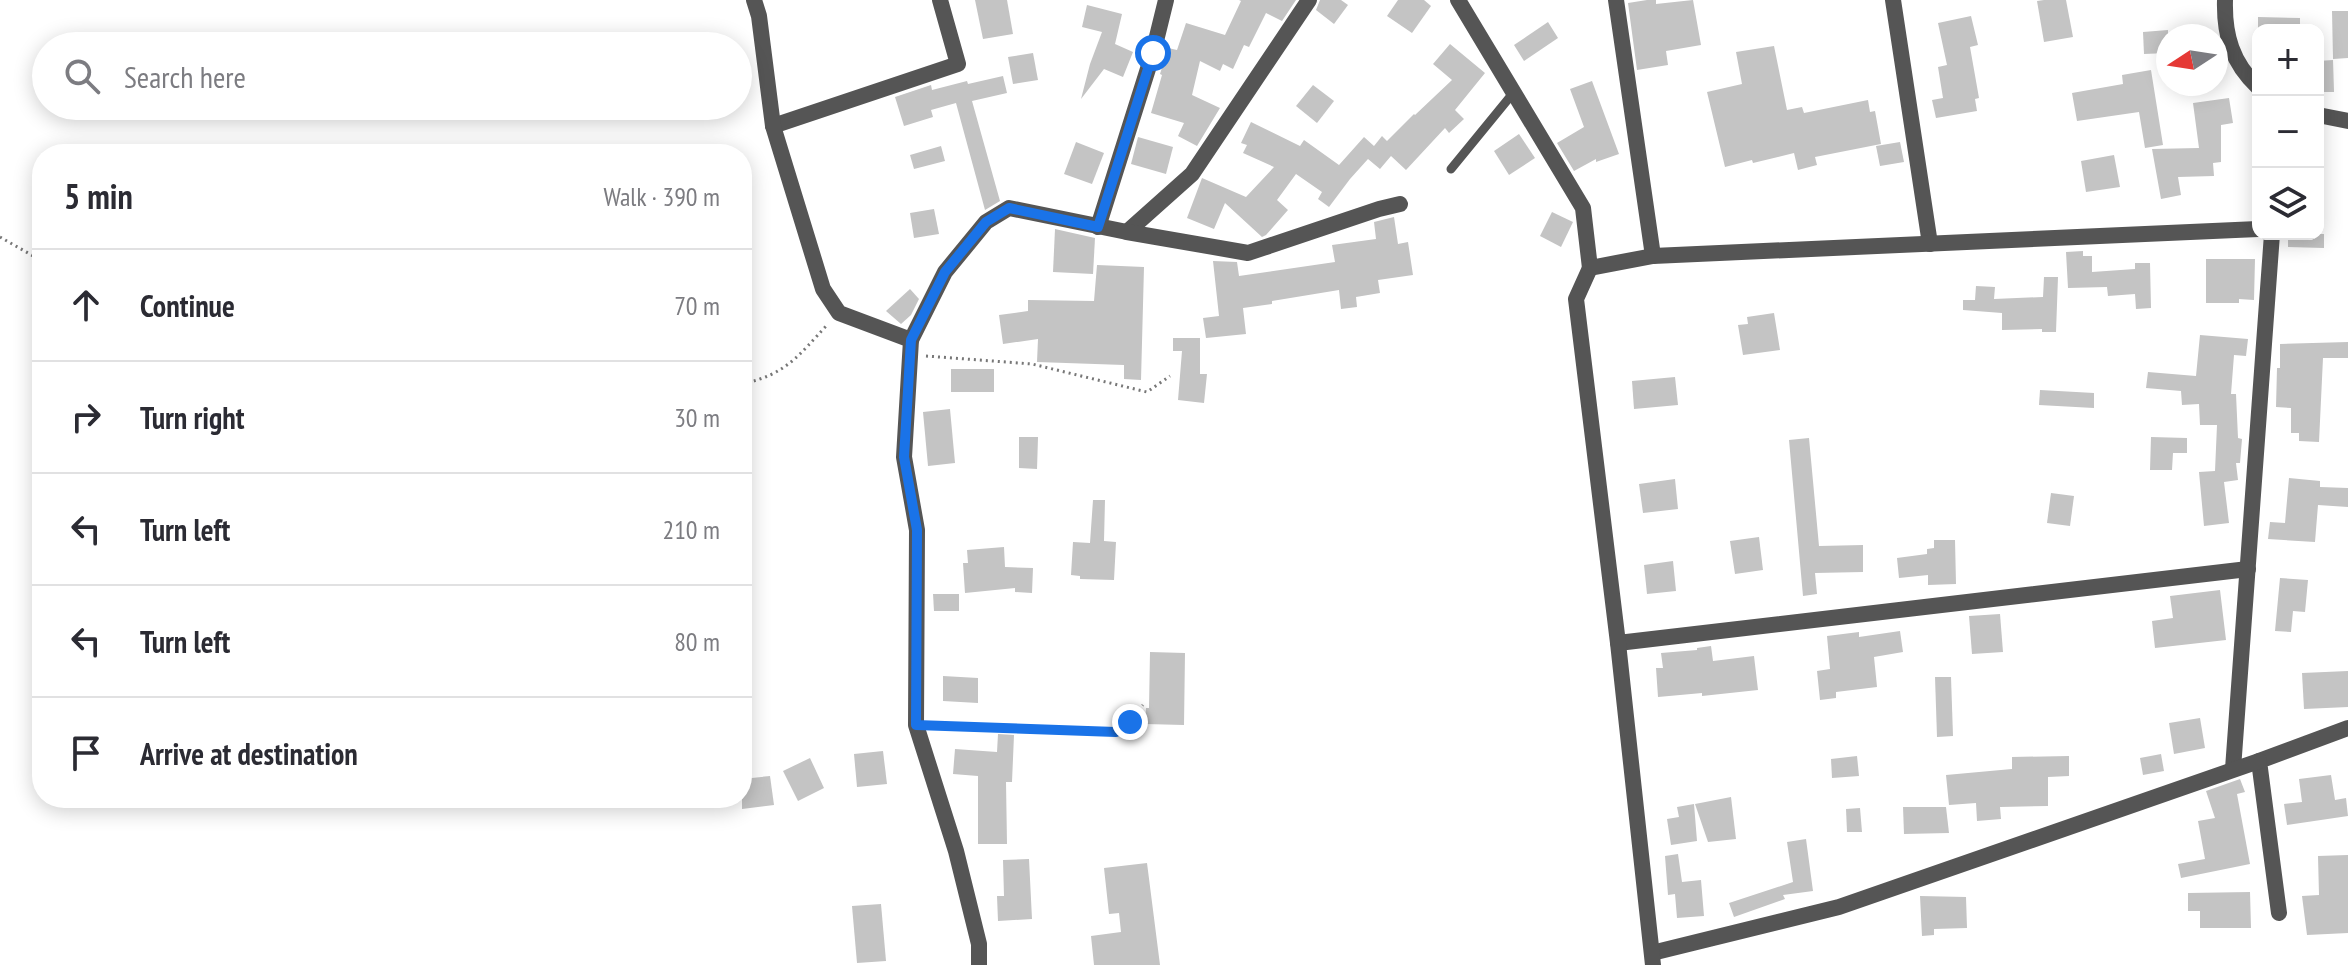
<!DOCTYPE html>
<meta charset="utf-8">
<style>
:root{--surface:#fff;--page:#f7f7f7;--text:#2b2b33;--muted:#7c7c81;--line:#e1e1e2}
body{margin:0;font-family:"PT Sans Narrow",sans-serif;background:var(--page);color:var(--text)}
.controls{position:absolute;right:24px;top:24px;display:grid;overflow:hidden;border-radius:16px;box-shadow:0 4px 20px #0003}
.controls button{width:72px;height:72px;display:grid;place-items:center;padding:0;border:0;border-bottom:2px solid var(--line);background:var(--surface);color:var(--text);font:40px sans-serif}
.compass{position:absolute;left:2156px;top:24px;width:72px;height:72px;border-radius:50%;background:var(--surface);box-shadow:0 4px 20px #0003;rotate:258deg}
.stop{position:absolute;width:24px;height:24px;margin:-18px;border:6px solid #1a73e8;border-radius:50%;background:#fff}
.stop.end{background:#1a73e8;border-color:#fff;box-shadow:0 2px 8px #0008}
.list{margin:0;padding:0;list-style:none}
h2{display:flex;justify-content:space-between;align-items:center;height:104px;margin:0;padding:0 32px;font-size:34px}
h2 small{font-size:26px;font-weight:400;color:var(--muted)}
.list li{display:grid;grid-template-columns:52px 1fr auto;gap:24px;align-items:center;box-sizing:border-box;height:112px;padding:0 32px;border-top:2px solid var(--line)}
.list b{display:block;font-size:30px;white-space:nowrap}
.list em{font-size:26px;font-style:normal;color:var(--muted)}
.icon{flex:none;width:44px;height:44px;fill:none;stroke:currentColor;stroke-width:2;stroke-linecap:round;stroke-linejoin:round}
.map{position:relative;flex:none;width:2348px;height:965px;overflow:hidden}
.search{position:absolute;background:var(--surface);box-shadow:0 4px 20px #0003;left:32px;top:32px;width:720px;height:88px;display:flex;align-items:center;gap:20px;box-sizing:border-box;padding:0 28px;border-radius:44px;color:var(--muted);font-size:30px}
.panel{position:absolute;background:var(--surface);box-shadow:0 4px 20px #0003;left:32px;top:144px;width:720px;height:664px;border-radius:32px}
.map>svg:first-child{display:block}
.building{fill:#c4c4c4}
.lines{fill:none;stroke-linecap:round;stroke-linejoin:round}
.path{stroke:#777;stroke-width:3;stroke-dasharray:2 4;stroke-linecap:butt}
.service{stroke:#555;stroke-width:9}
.minor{stroke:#555;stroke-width:16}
.tertiary{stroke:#555;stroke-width:16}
.route{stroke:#1a73e8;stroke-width:10}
</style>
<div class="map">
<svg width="2348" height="965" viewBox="0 0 2348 965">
<rect width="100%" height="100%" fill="#fff"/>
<!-- building -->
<g class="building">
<path d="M975,0H1007L1013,34L983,39Z"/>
<path d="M1239,0H1296L1282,21L1266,13L1249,47L1244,45L1233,69L1223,64L1220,71L1200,61L1192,95L1220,108L1197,146L1178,136L1184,123L1151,113L1162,75L1160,74L1168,48L1177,50L1186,23L1225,35L1241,1Z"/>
<path d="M1320,0H1341L1348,5L1334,24L1316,10Z"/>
<path d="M1398,0H1424L1431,6L1412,33L1387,16Z"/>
<path d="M1647,0H1656V4L1693,0L1701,45L1666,51L1668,65L1637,70L1628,3Z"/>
<path d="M2044,0H2066L2073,37L2044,42L2037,1Z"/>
<path d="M1087,5L1122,14L1115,44L1133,52L1123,77L1104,69L1081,99L1090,64L1102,32L1082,27Z"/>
<path d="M2332,11H2348V58L2333,59Z"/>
<path d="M1971,16L1978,45L1970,47L1979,98L1975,99L1977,111L1936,118L1932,100L1943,98L1938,67L1947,65L1938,23Z"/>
<path d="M2258,17L2300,18V30H2258Z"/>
<path d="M1548,22L1558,38L1524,61L1514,45Z"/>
<path d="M2168,30V53L2144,54L2143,32Z"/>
<path d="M1450,44L1485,73L1455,110L1464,119L1449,133L1445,128L1406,170L1391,156L1380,169L1368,159L1350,179L1329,207L1318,199L1322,192L1296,174L1277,200L1288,210L1266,235L1262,237L1225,203L1214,229L1187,218L1202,178L1246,197L1274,167L1243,153L1247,145L1241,143L1251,122L1300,146L1304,140L1339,165L1364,137L1374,146L1382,136L1387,141L1414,114L1415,115L1452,80L1433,64Z"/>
<path d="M1774,46L1787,110L1802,107L1804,113L1868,100L1870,112L1875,111L1881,144L1815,157L1817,165L1798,170L1794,153L1753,163L1752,160L1725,167L1707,92L1742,84L1736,52Z"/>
<path d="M1033,53L1038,80L1013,84L1008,57Z"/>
<path d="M2333,60L2334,92H2319L2318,61Z"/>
<path d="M2151,70L2163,145L2145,148L2139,112L2077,121L2072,93L2123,84L2122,75Z"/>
<path d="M1003,76L1007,93L972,101L1000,201L985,210L956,103L931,110L933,117L904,126L895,97L931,85L932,90L967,81L968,84Z"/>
<path d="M1592,81L1619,154L1596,162V159L1574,171L1557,143L1584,127L1570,89Z"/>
<path d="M1313,85L1334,101L1317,123L1296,106Z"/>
<path d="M2229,98L2233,123L2221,125V162L2213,163L2214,176L2178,177L2181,195L2161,199L2152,149L2199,148L2193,103Z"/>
<path d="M1519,134L1535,158L1509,175L1494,151Z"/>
<path d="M1138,137L1173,147L1166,174L1131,164Z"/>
<path d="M1076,142L1104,153L1092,184L1064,174Z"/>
<path d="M1900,142L1904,162L1880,166L1876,146Z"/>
<path d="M941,146L945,161L914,169L910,155Z"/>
<path d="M2114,155L2120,187L2086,192L2081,161Z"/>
<path d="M934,209L939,234L914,238L910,213Z"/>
<path d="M1552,212L1573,222L1561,247L1540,236Z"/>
<path d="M1394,217L1398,244L1408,242L1413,275L1378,280L1380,293L1356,297L1357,307L1341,309L1339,290L1272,301V304L1243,308L1246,334L1206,338L1203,318L1219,316L1213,261L1237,262L1239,276L1335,262L1332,245L1376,239L1374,222Z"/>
<path d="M1055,229L1095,238L1093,274L1053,272Z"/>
<path d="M2288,234H2324V248L2288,247Z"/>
<path d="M2083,251V256H2092V272L2135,269V263H2150L2151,308L2136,309L2135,294L2108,296L2107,287L2068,288L2066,252Z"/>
<path d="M2206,259H2255L2254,300L2239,299V303H2206Z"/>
<path d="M1097,265L1144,267L1141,380L1124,379V365L1037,362L1038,339L1003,344L999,315L1028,311V300L1094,301Z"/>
<path d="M2044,277H2058L2056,332H2042V329L2002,330V313L1963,310V300H1975L1976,286L1995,287L1994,299L2043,297Z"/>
<path d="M910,289L919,299L911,315L901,324L886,311Z"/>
<path d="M1774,313L1780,350L1743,355L1738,325L1748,324L1747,317Z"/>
<path d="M2200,335L2248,339L2246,356L2234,355L2231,394H2236L2238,438L2242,439L2240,463H2236L2238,480L2224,482L2229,523L2204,526L2199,472L2215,471L2217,425H2200L2199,404L2182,405L2181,391L2146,388L2148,372L2196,376Z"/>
<path d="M1173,338H1200V374H1207L1204,403L1178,400L1182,351H1173Z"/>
<path d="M2348,342V358H2323L2319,442L2299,441V433H2291V408L2276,407L2277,368H2280V344Z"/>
<rect x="951" y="369" width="43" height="23"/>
<path d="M1675,377L1678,405L1634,409L1632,381Z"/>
<path d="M2040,390L2094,393V408L2039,405Z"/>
<path d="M950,409L955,463L928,466L923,412Z"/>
<path d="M1019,437H1038L1037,469L1019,468Z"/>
<path d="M2151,437L2187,438V453H2173L2172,470H2150Z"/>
<path d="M1809,438L1819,546L1863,545V572L1815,573L1817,594L1803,596L1789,440Z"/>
<path d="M2289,478L2320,481V487L2348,488V507L2318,505L2315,542L2268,539L2270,522L2285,523Z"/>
<path d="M1675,479L1678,509L1643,513L1639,484Z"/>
<path d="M2051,493L2074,496L2070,526L2047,523Z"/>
<path d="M1093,500H1105L1104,541L1116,542L1114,580L1080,579V576L1071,575L1073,542L1090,543Z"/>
<path d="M1759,537L1763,570L1735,574L1730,541Z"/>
<path d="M1934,540H1955L1956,584L1928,585V575L1899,578L1897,558L1927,554V549L1934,548Z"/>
<path d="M1004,547L1005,567L1033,568L1032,593L1015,592V588L965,593L963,563H968L967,550Z"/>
<path d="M1673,561L1676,591L1647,594L1644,565Z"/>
<path d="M2280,578L2308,580L2305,612L2293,611L2291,632L2275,631Z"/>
<path d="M2220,590L2226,640L2155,648L2152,621L2173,618L2170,596Z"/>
<path d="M933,594H959V611H934Z"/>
<path d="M2000,614L2003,652L1972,654L1969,616Z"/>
<path d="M1900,631L1903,652L1874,657L1877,687L1836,692V698L1820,700L1817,671L1830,669L1827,636L1859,632V637Z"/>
<path d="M1711,646L1713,661L1754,656L1758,690L1702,696V693L1658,697L1656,668H1663L1661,653L1697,650V648Z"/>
<path d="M1150,652L1185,653L1184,725L1145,724L1146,708H1149Z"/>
<path d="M2348,671V707L2304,709L2302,673Z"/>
<path d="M943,676L978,678V703L943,701Z"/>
<path d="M1935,677H1951L1953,736L1937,737Z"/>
<path d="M2200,718L2205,748L2174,754L2169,723Z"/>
<path d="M998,734L1014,735L1012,782H1006L1007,844H978V776L953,774L955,749L997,752Z"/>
<path d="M883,751L887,784L857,787L854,754Z"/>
<path d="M2161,754L2164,771L2143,775L2140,758Z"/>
<path d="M1857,756L1859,776L1832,778L1831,759Z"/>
<path d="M2069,756V776L2048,777V806L2000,807L2001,819L1977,821L1976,803L1949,805L1946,775L2012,769V757Z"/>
<path d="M810,758L824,788L798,801L783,771Z"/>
<path d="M2331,775L2335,800L2346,798L2348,816L2287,825L2284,804L2302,802L2299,779Z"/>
<path d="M770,776L774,805L742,809V779Z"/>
<path d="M2240,779L2245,792L2237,794L2250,864L2181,878L2178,864L2205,859L2198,821L2215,818L2206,791Z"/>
<path d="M1731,797L1736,839L1708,842L1695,804Z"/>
<path d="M1694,804L1697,841L1671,845L1667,819L1679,817L1677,807Z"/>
<path d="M1903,807H1946L1949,833L1904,834Z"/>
<path d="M1860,808L1862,832H1847L1846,809Z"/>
<path d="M1806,839L1813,891L1783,895L1785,899L1734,917L1729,903L1793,882L1787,842Z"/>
<path d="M1678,854L1682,882L1701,880L1704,916L1677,918L1675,894L1668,895L1665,856Z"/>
<path d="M2348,855V933L2307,935L2302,896L2319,895L2318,856Z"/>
<path d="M1029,859L1032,919L998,921L997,896H1004L1003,860Z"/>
<path d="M1147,863L1160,965H1094L1091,936L1121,932L1119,913L1109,914L1104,868Z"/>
<path d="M2250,892L2251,928H2200V911H2188V893Z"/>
<path d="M1920,896L1966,897L1967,928L1934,929V935L1922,936Z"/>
<path d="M881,904L886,961L857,963L852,906Z"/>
</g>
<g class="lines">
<!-- path -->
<g class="path">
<path d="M0,237L42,261"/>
<path d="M926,356L1032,364L1147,392L1170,376"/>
<path d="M742,384C787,374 798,356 828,324"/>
<path d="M932,725L1116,732L1130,722L1143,705"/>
</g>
<!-- service -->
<path class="service" d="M1451,169L1514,92"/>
<!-- minor -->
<g class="minor">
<path d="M1458,0L1583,208L1590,268"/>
<path d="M1616,0L1653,256"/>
<path d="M1893,0L1930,244"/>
<path d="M2225,0C2224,35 2232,63 2258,87"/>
<path d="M2318,115L2348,121"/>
<path d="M773,126L958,64L940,0"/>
<path d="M1098,227L1153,53L1166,0"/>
<path d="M1127,232L1192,174L1309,0"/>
<path d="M911,340L945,272L986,222L1009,208L1127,232L1248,253L1379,209L1400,204"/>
<path d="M1618,643L2248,569"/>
<path d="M2233,769L2272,234"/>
<path d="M2279,913L2259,761L2348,728"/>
<path d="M1652,953L1839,907L2259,761"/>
<path d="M1653,965L1618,643L1576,299L1590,268L1653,256L2258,229"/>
</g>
<!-- tertiary -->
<path class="tertiary" d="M754,0L759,16L773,126L823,289L839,313L911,340L904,457L917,530L916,725L956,851L979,944V965"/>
</g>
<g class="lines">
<!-- route -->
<path class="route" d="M1130,722L1116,732L916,725L917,530L904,457L911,340L945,272L986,222L1009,208L1098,227L1153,53"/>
</g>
</svg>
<div class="controls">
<button>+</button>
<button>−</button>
<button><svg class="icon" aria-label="layers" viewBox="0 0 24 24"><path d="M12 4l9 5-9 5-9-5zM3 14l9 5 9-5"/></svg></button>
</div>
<svg class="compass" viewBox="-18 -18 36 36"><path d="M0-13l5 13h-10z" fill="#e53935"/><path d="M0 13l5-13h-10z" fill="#7c7c81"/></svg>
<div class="stop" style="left:1153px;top:53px"></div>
<div class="stop end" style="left:1130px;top:722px"></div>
<div class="search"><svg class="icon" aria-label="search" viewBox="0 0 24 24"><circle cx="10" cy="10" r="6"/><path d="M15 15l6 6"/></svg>Search here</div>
<section class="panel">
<h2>5 min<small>Walk · 390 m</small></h2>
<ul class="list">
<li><svg class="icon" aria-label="ahead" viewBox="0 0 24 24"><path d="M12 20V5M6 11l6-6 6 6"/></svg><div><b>Continue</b></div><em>70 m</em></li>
<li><svg class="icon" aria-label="right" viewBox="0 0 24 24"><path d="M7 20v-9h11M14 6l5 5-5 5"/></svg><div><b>Turn right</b></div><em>30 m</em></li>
<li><svg class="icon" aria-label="left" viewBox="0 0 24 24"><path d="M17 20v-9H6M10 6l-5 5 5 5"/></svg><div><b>Turn left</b></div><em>210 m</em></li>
<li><svg class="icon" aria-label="left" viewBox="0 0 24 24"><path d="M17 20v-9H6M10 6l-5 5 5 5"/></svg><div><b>Turn left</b></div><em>80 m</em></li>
<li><svg class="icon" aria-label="arrive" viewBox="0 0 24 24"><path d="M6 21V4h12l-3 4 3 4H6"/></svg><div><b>Arrive at destination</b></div></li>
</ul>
</section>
</div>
